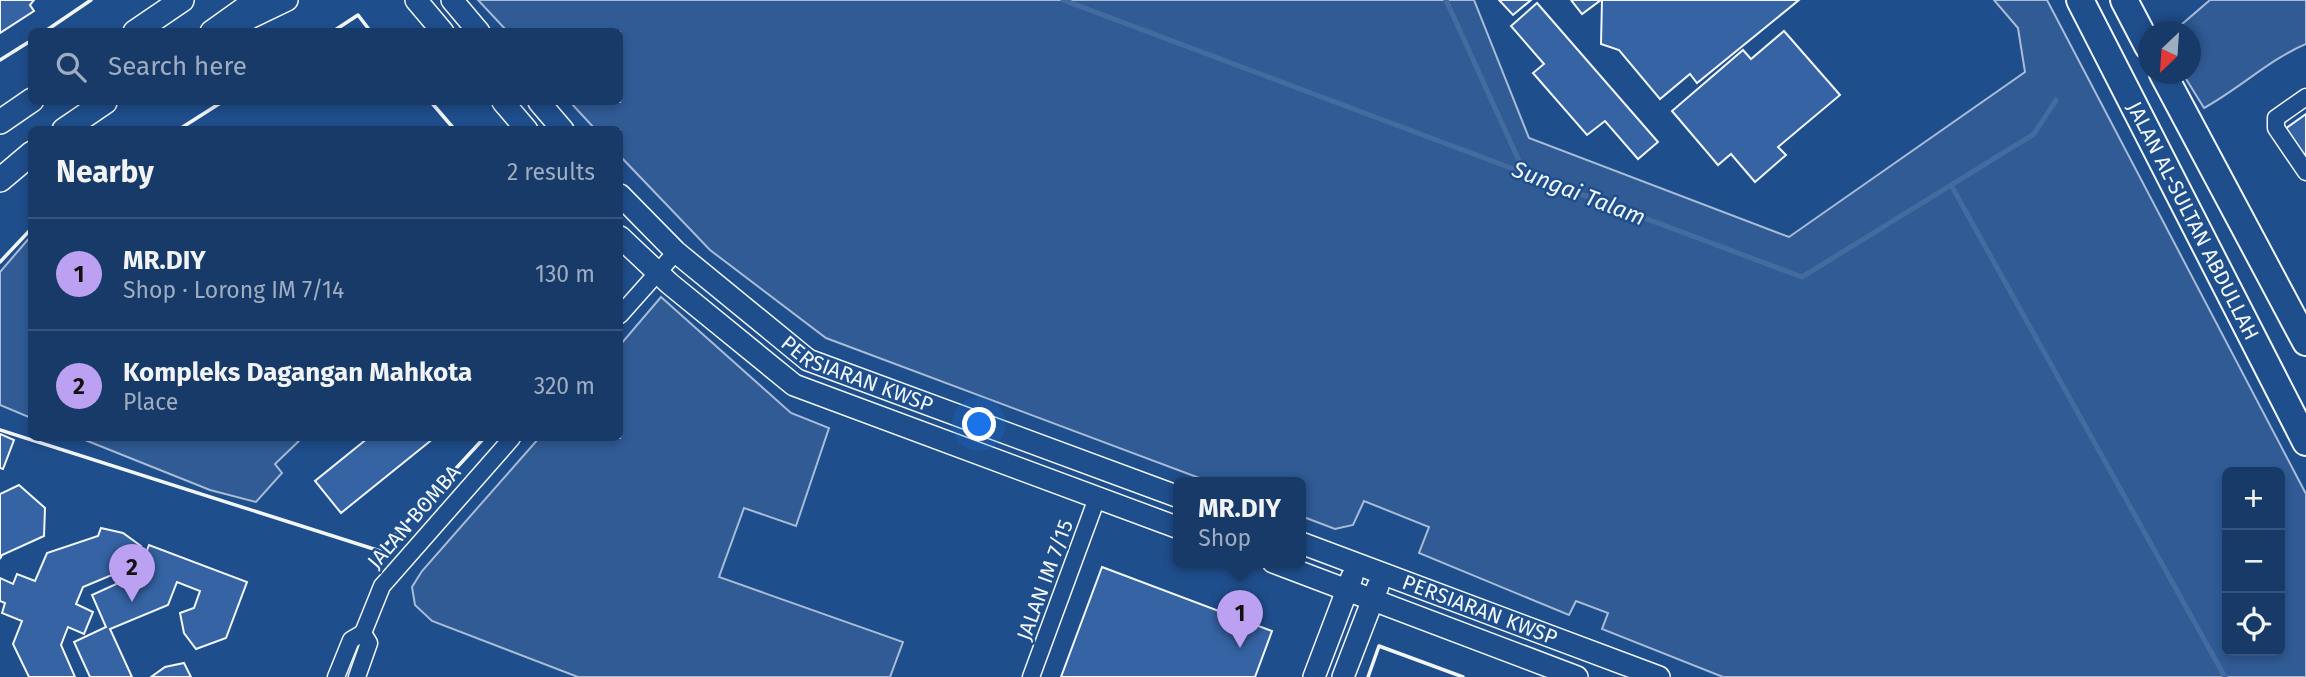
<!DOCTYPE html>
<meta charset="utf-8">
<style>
:root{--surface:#173a69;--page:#244571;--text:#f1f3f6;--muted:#9eadc0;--line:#36547d;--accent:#bca0f2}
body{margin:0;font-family:"Fira Sans",sans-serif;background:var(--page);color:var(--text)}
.controls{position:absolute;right:21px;bottom:21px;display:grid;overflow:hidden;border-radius:10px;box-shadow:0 4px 10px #0003}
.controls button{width:63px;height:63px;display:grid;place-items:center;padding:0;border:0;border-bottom:2px solid var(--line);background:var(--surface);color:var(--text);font:35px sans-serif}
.compass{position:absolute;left:2138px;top:21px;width:63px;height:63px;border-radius:50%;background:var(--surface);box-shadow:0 4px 10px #0003;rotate:205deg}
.you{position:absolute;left:980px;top:425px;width:24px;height:24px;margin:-18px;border:5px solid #fff;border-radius:50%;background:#1a73e8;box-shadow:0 0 0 10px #1a73e833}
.badge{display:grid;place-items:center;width:46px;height:46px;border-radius:50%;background:var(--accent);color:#111;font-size:23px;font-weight:700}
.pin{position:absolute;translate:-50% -58px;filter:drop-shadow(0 2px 4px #0008)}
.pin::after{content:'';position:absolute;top:37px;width:24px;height:21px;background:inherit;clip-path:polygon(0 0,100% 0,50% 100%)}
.popup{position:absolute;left:1173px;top:477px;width:133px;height:91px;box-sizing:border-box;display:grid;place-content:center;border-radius:10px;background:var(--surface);filter:drop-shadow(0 2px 5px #0005);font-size:23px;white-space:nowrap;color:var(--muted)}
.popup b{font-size:26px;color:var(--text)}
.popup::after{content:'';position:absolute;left:50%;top:100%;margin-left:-14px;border:14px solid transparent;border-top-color:var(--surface)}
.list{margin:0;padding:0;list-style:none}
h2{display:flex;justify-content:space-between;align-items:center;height:91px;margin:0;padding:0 28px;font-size:30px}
h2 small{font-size:23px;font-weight:400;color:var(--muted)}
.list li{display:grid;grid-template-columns:46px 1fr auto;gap:21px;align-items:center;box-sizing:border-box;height:112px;padding:0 28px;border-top:2px solid var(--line)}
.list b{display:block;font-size:26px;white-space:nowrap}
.list p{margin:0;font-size:23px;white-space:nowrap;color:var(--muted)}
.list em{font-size:23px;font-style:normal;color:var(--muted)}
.icon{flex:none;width:38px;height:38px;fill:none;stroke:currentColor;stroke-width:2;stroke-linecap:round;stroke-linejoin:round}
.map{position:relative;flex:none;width:2306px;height:677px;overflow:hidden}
.search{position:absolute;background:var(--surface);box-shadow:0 4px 10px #0003;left:28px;top:28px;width:595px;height:77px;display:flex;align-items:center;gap:18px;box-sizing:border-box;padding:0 24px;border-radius:10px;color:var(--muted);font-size:26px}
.panel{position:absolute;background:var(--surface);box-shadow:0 4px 10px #0003;left:28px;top:126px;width:595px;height:315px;border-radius:10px}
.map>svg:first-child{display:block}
.green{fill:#305b95;stroke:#a8bbd7;stroke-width:2;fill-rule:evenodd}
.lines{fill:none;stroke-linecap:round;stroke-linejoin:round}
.stream{stroke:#446ba0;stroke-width:5}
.building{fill:#3563a3;stroke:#f2f6ff;stroke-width:2}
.minor-casing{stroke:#f2f6ff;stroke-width:19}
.tertiary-casing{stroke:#f2f6ff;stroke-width:24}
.secondary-casing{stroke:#f2f6ff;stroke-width:26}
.primary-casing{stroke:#f2f6ff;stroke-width:30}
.minor{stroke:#1f4e8c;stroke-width:16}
.tertiary{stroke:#1f4e8c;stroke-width:21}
.secondary{stroke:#1f4e8c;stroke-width:23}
.primary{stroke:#1f4e8c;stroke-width:26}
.wall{stroke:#f2f6ff;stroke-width:3.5}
.labels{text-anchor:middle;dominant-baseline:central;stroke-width:5;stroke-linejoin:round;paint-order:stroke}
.street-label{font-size:21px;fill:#f2f6ff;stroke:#1f4e8c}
.water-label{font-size:23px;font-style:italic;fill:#f2f6ff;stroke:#1f4e8c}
</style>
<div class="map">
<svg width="2306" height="677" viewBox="0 0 2306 677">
<rect width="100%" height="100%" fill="#1f4e8c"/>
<!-- green -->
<g class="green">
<path d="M478,0H1474L1529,138L1789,237L2025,72L2018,28L1994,0H2047L2306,494V677H1723L1602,629L1608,613L1576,601L1569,615L1419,553L1429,527L1364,501L1353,525L1335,529L1301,516V482H1210L826,338L710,250L620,156V130L595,129L570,102H620V32L507,31ZM2227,472H2280V651H2227Z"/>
<path d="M2210,0H2306V44C2270,59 2239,89 2204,108L2183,74H2190V32L2174,31Z"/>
<path d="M31,236V418L0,405V272Z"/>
<path d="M661,297L791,413L829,428L796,526L744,508L719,577L903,642L890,677H578L432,621L415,605L412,587L422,571L539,438H620V345Z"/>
<path d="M80,438H302L275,464L282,473L256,502L210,490Z"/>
</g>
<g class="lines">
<!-- stream -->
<g class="stream">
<path d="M1063,0L1802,277L2034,134L2056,100"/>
<path d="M1446,0L1524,172"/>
<path d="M1951,185L2225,677"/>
</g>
</g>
<!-- building -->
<g class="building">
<path d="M0,0H34L30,5L34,11L0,33Z"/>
<path d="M1499,0H1531L1513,15Z"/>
<path d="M1571,0H1601L1582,14Z"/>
<path d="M1602,0H1799L1697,83L1690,74L1660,99L1619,50L1601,44Z"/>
<path d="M1537,3L1658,142L1638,159L1605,121L1587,135L1533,73L1544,64L1511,26Z"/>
<path d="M1784,31L1840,95L1778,147L1786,155L1755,182L1731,154L1718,165L1672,111L1743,50L1751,59Z"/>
<path d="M2306,114V157L2285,129Z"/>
<path d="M0,434L14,440L3,469L0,468Z"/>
<path d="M368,438H434L341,513L315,481Z"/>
<path d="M19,485L45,508L44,536L2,555L0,559V494Z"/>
<path d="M101,528L123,533L141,546L137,554L144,558L149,545L247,582L226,638L196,649L184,633L180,613L194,608L200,591L177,582L168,605L110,629L132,677H90L74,642L106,627L92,595L136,575L140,566L133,563L131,567L83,587L76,604L93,612L84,634L68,627L61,645L75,677H29L13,644L22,621L2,613L5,603L0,601V578L13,584L17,574L35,581L47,553L98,536Z"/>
<path d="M1102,567L1272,631L1255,677H1061Z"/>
<path d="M184,663L191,677H151L165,667Z"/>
</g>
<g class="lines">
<defs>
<g id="minor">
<path d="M2306,97L2276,118V128L2306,172"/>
<path d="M620,315L676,252"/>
<path d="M363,633L382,586L512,438"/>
<path d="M336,677L351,640L363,633"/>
<path d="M357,677L369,643L363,633"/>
<path d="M1031,677L1097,498"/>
</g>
<g id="tertiary">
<path d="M416,0L443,32"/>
<path d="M452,0L479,32"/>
<path d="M229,28L287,0"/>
<path d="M503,102L527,130"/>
<path d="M539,102L563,130"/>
<path id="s1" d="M620,195L676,252L808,360L1179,497"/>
<path d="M620,237L670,284L794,385L1179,528"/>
<path id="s2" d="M1301,543L1659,677"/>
<path d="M1273,562L1577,677"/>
<path d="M1314,677L1352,577"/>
<path d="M1343,677L1378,586"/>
</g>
<g id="secondary">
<path d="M135,32L182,0"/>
<path d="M212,32L257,0"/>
<path d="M0,122L32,100"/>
<path d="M64,130L105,102"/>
<path d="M0,180L32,153"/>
</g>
<g id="primary">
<path id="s3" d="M2080,0L2306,442"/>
<path d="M2124,0L2148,46"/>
<path d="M2163,74L2306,342"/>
</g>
</defs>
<!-- minor casing -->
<use href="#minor" class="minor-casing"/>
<!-- tertiary casing -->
<use href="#tertiary" class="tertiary-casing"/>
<!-- secondary casing -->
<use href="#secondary" class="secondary-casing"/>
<!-- primary casing -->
<use href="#primary" class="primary-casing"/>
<!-- minor -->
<use href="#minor" class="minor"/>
<!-- tertiary -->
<use href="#tertiary" class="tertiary"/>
<!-- secondary -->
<use href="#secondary" class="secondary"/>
<!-- primary -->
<use href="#primary" class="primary"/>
<!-- wall -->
<g class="wall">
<path d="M44,32L91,0"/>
<path d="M332,32L358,15L371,32"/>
<path d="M0,60L32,40"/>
<path d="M431,102L455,130"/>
<path d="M178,130L222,102"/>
<path d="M0,262L32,228"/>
<path d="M0,430L380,551L484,438"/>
<path d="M1368,677L1379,646L1463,677"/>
</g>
</g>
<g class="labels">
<!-- street labels -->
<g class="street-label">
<text stroke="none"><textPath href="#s3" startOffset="248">JALAN AL-SULTAN ABDULLAH</textPath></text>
<text stroke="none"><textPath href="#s1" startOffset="301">PERSIARAN KWSP</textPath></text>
<text transform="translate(414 517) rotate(-49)">JALAN BOMBA</text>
<text transform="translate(1045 580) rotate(-70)">JALAN IM 7/15</text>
<text stroke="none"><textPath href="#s2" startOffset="191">PERSIARAN KWSP</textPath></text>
</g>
<!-- water labels -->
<g class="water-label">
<text transform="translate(1579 193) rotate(21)">Sungai Talam</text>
</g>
</g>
</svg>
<div class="controls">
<button>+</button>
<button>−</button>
<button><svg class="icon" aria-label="locate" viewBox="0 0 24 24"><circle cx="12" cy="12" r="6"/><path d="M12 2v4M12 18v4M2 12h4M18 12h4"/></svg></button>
</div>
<svg class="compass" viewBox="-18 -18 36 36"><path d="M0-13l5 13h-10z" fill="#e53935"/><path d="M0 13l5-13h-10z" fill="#9eadc0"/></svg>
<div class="you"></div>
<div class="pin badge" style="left:1240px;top:648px">1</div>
<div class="popup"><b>MR.DIY</b>Shop</div>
<div class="pin badge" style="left:132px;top:602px">2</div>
<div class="search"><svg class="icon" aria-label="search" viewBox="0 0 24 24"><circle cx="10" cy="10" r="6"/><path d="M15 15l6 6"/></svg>Search here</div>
<section class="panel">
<h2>Nearby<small>2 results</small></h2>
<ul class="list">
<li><span class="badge">1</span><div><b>MR.DIY</b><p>Shop · Lorong IM 7/14</p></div><em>130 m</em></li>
<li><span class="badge">2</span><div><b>Kompleks Dagangan Mahkota</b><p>Place</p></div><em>320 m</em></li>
</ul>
</section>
</div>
